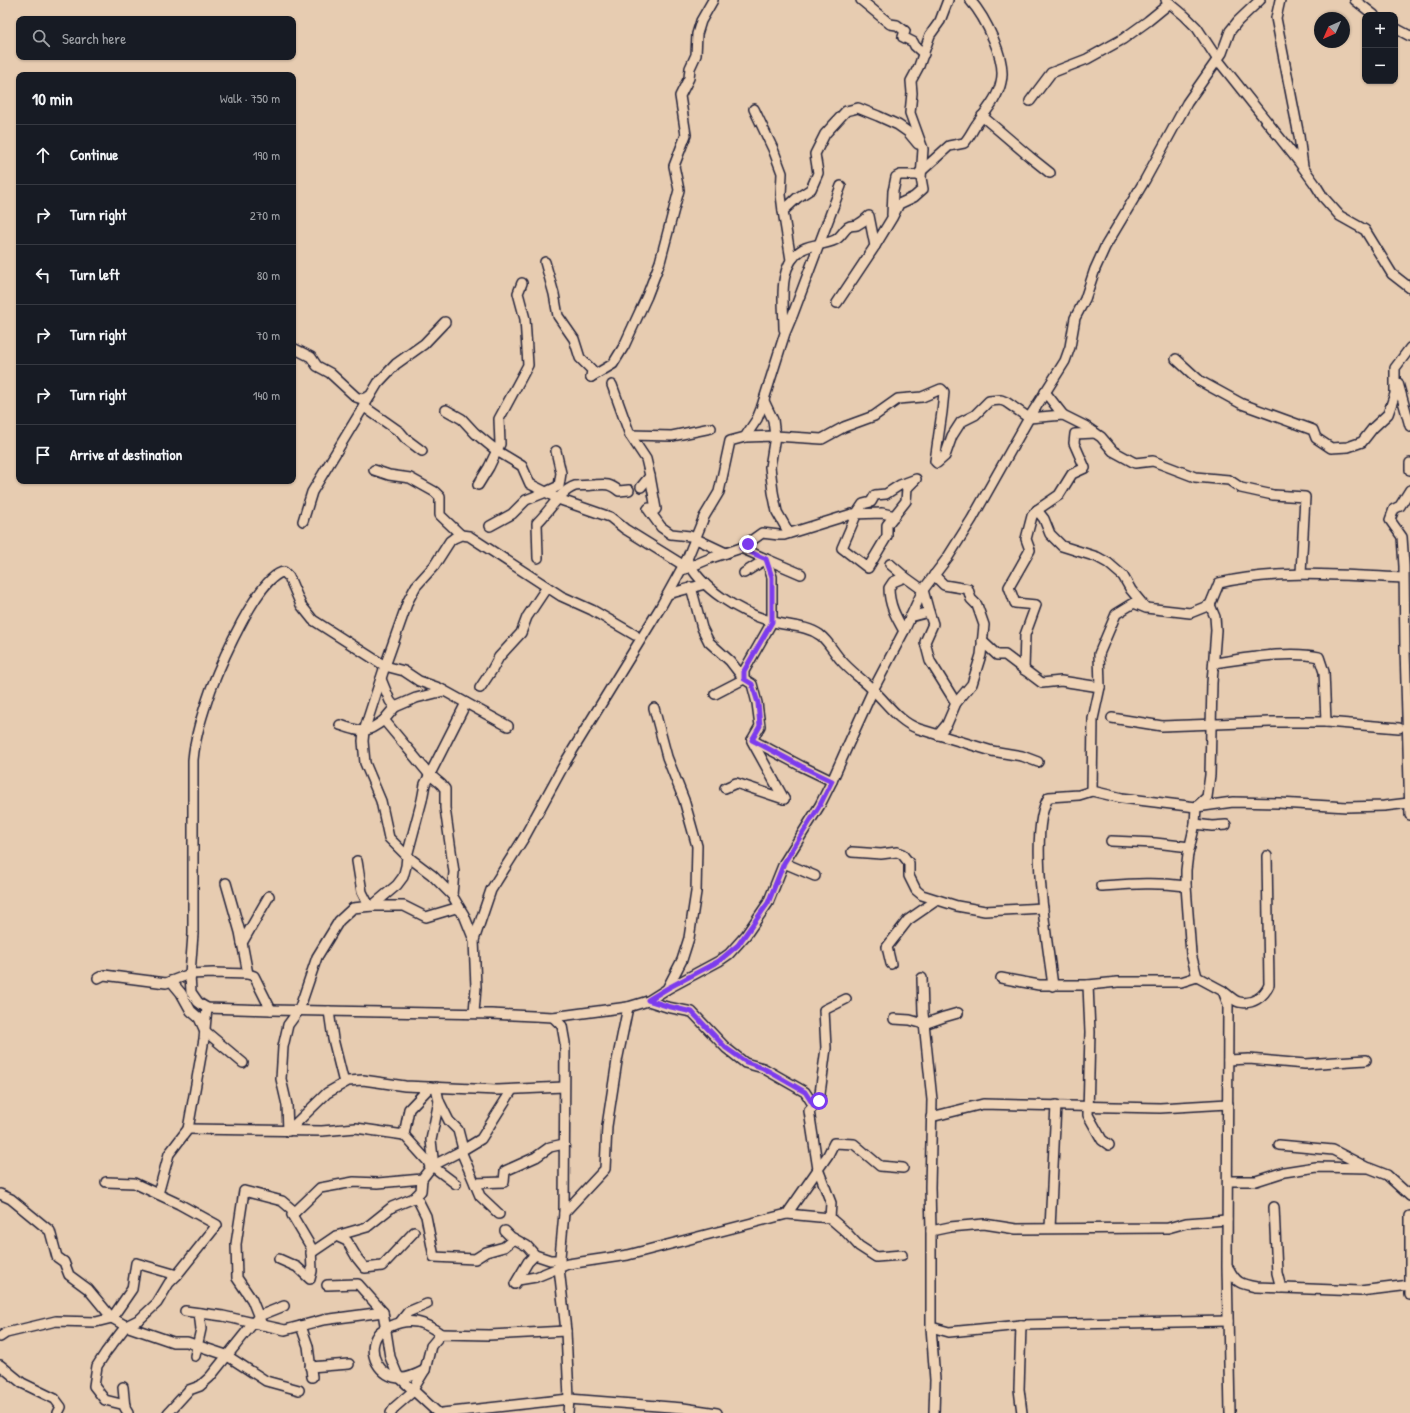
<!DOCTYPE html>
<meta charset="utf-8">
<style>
:root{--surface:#171b24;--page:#242831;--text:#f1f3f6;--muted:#9ea1a6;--line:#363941}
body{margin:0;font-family:"Patrick Hand",sans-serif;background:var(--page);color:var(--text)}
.controls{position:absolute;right:12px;top:12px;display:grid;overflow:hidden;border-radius:8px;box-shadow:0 1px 3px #0004}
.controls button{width:36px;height:36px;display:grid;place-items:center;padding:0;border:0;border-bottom:1px solid var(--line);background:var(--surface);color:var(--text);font:20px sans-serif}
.compass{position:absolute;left:1314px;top:12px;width:36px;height:36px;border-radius:50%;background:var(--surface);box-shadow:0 1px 3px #0004;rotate:225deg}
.stop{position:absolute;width:12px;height:12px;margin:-9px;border:3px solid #7c3aed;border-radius:50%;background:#fff}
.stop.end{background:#7c3aed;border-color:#fff;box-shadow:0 1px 4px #0008}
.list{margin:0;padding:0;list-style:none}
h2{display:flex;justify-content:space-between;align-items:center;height:52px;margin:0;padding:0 16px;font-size:17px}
h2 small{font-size:13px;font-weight:400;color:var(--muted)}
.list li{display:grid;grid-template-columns:26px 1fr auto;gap:12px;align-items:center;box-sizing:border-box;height:60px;padding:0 16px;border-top:1px solid var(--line)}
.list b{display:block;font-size:15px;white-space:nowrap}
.list em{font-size:13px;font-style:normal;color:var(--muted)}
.icon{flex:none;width:22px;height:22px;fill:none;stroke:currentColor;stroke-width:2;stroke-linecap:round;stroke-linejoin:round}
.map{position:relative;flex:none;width:1410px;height:1413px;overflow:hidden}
.search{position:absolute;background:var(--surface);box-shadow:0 1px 3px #0004;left:16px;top:16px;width:280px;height:44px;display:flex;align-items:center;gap:10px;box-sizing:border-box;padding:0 14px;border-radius:8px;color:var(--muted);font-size:15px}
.panel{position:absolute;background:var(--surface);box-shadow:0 1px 3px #0004;left:16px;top:72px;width:280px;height:412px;border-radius:8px}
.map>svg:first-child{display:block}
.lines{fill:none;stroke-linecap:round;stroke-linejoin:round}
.minor-casing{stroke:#22223b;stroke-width:12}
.minor{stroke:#efd3b6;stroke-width:9}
.route{stroke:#7c3aed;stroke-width:5}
</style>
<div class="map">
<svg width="1410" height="1413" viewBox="0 0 1410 1413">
<rect width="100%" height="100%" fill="#e7ccb1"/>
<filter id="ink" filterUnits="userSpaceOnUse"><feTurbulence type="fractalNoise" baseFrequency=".025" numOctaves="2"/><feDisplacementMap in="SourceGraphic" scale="8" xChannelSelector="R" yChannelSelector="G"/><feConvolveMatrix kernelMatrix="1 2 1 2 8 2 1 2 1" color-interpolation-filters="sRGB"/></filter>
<g filter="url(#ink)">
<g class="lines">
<defs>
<g id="minor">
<path d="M861,0L890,24L897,25L905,31L903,37L913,42L915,46L924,54"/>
<path d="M1166,0L1185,16L1197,28L1218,60L1299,162L1315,184L1323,197L1340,216L1365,230L1392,274L1410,288"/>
<path d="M1280,0L1276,18L1299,136L1303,166"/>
<path d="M1355,0L1374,15"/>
<path d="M1395,28L1410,36"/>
<path d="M1030,101L1051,73L1087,59L1123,39L1148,21L1170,3"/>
<path d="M754,109L773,149L782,173L781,195L783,211"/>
<path d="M982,116L1030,157L1050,173"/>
<path d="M892,215L893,191L894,187L896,177L900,175H917L949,146L964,143C969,138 972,131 976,125C985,112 998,98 1001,82C1007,60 985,17 970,0"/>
<path d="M791,260L783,211L797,198L811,189L818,173L815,154L825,134L846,111L858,108L878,116L898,125L908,132L918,144"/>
<path d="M545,262L554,294L558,316L574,339L580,358L592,370L591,377"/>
<path d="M837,303L875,246L892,218L899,204L914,197L923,189L921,178L923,149L910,113L912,93L911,81L919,66L930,35L940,21L948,0"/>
<path d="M784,329C784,304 776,265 803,249C812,244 825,245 835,240C841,237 843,231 848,227C851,225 854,226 857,225C861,223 866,219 869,216L875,246"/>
<path d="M293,348L311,357L317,366L330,373L356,397L362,399L370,396"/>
<path d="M1176,359L1200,381L1242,404L1313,430L1316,438L1331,448L1348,447L1362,442L1373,428L1388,414L1395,394V368L1410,348"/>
<path d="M591,377L613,364L624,346L647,296L660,262L679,190L674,166L686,135L680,96L689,78L690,68L696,55L697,34L701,21L713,0"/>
<path d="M1398,383L1410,426"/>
<path d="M612,385L630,435L646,459L650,476L641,487"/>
<path d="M1045,392L1063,415"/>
<path d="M764,401L773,420L775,436L770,467L773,492L777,512L789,533"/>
<path d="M363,406L400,432L406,439L422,451"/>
<path d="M446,410L462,419L475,433L497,451L522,466L530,484L546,492L559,486L561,473L556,451"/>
<path d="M630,435L672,436L711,428"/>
<path d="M745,437L775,436L822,439L844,427L874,416L898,399L922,397L941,389L944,392L942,412L935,461L937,463L945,456L952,436L961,422L975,415L989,401L1001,400L1006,402L1029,418L1063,415L1085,426L1101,437L1113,451L1135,463L1153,461L1195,477L1229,480L1241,488L1273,495L1305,497L1301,573"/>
<path d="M1410,463V470"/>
<path d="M374,470L389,475L410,478L435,492L440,497V515L461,535"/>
<path d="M650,476L656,509L655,510L649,508L648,509L661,527L671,534L690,536L726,553"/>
<path d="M916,479L907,488L906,501L887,525V536L868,568L842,548L857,513L863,504L871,502L875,495L886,494L900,485Z"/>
<path d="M478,485L489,467L500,444L499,419L528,365L525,319L518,293L522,283"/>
<path d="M1410,490L1400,506L1394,509L1390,520L1402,537L1404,566L1405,649L1410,815"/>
<path d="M1037,510L1044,519L1050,534L1062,546L1097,557L1108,563L1123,576L1131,590L1145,607"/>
<path d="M303,521L312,492L378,383L396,364L424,344L445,322"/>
<path d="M490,526L512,514L526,500L546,492L558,499L610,517L625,529L683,565"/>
<path d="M538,558L537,523C549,512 560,491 575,486C580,485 587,486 593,485C606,484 609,483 619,491L629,490"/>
<path d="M687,559C700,589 740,612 770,621C786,626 806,625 820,635C828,641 833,651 840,659C850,671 862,679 873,690C888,704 899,722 919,729L992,751L1022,756L1038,762"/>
<path d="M890,564L905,577L923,590L929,612L910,617"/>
<path d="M685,569L711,558L741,548L762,533L779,535H784L852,514L882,513L895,516"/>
<path d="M744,573L766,559L801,574"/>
<path d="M934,575L944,585L968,589L971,599L977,605L984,625L981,655L972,684L956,703L947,724L938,735"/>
<path d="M691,587L702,628L709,642L730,661L744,679L752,684L757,703L760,726L752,740"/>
<path d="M668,594L705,584"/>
<path d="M1210,605L1215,617L1216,630L1212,683L1210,775L1207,797L1196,807L1195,824L1188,854L1186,870V886L1191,954L1197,977L1223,991L1228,1004L1227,1267L1230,1413"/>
<path d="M929,612L933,624L925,642L930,661L956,703"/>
<path d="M904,631C896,617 889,605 889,588L893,582L905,577"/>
<path d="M982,641L997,655H1005L1042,683L1061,681L1100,687"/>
<path d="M1214,663C1244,659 1289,650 1319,657L1324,672L1326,722"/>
<path d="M1024,670L1025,635L1036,605L1015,603L1009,587L1030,550L1026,539L1032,516L1037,510L1059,495L1072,474L1085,468L1074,443L1075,434L1095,433"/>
<path d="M381,679L390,701L395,707L384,720"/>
<path d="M480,688L492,670L499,657L521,633L527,617L547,587"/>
<path d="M715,694L744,679V671L772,622V577L766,559L741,548"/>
<path d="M395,707L416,698L444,691"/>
<path d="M1112,718L1162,726L1270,722H1326L1399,728"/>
<path d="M340,725C362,732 364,735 384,720L429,774L441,784L445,789V808L454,872L452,895"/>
<path d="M508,726L439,688L419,681L404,671L385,666L408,601L416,586L434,566L450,541L454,538L461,535L469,536L561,596L592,610L635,635"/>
<path d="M752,740L801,766L832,781"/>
<path d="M752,741L784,799"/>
<path d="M725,788L736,783L784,799"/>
<path d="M1092,791L1093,719L1100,687L1099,654L1116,614L1134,603L1146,608L1190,613L1210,605L1219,583C1279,569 1342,575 1403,578"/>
<path d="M1195,824L1212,826L1226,825"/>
<path d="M1111,841L1155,843L1190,847"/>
<path d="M852,852L881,854L897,852L902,854L909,863V876L916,890L922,895L957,906L985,911L1043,908"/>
<path d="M357,861L362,892L369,906"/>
<path d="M784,863L815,876"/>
<path d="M226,883L240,932L248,974"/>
<path d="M1101,886C1131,884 1156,882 1186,886"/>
<path d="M372,906L397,885L403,877L406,866L407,856L422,800L425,784L466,703"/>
<path d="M474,940L491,890L525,836L566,761L660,608L687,559L704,517L719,492L730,441L745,437L757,419L761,409L785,333L793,314L841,186"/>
<path d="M242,943L269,896"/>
<path d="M891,964L887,947L908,920L937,900"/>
<path d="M98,978L104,975L166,983L190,974L213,973L248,974L254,976L271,1010"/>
<path d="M922,978L923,1013L932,1100L930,1187L931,1231V1327L949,1332L1021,1325L1019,1389L1022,1413"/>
<path d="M1001,978L1039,985H1088L1090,1032L1088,1115L1102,1140L1109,1145"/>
<path d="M171,981L181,993L191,1011L199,1018L205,1031L243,1063"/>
<path d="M1088,985L1118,982H1181L1197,977"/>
<path d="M1053,986C1048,945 1027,829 1049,797L1079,795L1092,791L1122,798L1196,807L1233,802L1279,803L1347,807L1384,806L1409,803"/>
<path d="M667,989L719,961L729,954L746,935L768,903L784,863L820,805L832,781L848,745L873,690L904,631L923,590L948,557L972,519L1029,418L1065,361L1070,347L1075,318L1085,299L1095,269L1105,247L1145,180L1187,103L1222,53L1230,31L1238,21L1260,0"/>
<path d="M1223,991C1227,994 1234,1001 1239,1002C1252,1005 1264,997 1269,985L1267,856"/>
<path d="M648,1001L667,1007L692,1012L726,1048L745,1063L763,1068L805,1092L814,1106"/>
<path d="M329,1011L333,1039L344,1083"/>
<path d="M474,1013L476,987L474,940L464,915L452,895L432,875L407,856L389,838L381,801L365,763L363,741L364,731L385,666L313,620L301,605L289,577L284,572C259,574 220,666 211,689C203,712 195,736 193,760V934L190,974L191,992L198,1002L202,1005L207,1008L271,1010L491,1014L553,1017L628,1007L648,1001L667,989L682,960L689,938L696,892L697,846L684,800L667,757L654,708"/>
<path d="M553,1017L562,1026L565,1043L564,1213L559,1268L566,1331L569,1399L568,1413"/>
<path d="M894,1019L910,1020L924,1024L944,1017L958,1013"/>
<path d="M1228,1060L1249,1059L1305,1064L1366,1060"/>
<path d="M439,1101L449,1121L458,1130L463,1149"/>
<path d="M931,1117L983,1104L1160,1108L1228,1104"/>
<path d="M188,1129L322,1131L356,1128L404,1135L409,1109L430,1087"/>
<path d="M288,1131L287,1105L281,1079L283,1047L288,1025L299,1010L317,957L339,921L353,908L372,906H404L426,917L456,908L462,913"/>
<path d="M288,1131L327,1093L348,1081L363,1080L405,1086L497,1090L564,1087"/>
<path d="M404,1135L432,1166L456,1184"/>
<path d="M1279,1145L1333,1150L1366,1167"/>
<path d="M461,1151L480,1196L499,1214"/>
<path d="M429,1164L433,1158L431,1140L439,1101L436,1087"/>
<path d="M1228,1181H1256L1284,1172L1316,1167L1369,1168L1387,1175L1410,1196"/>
<path d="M106,1182L134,1183L179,1204L217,1225L177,1275"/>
<path d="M475,1183L504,1182L505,1171L536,1157L550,1147L564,1144"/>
<path d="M0,1194L11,1199L50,1231L57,1257L64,1262L69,1275L88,1289L112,1318L126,1326L173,1342H187L226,1355L266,1381L299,1390"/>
<path d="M158,1194L169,1154L188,1129L204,1039L207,1008"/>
<path d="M416,1196L426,1216L434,1257L475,1259L486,1252L504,1247L514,1239"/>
<path d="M1274,1207L1277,1273L1281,1288"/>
<path d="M564,1213L605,1169L607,1126L617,1061L628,1007"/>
<path d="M787,1214L830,1218L845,1231L859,1246L876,1257L902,1255"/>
<path d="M1410,1216V1295"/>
<path d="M830,1218L831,1203L818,1169L809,1111L819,1101L826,1048L824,1010L846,999"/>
<path d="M1050,1228L1056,1105"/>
<path d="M505,1231L511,1237L527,1246L535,1255L550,1260H560"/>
<path d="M931,1231L950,1227L984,1224L1016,1229L1168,1228L1186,1223L1227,1220"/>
<path d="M336,1236L347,1241L357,1258L365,1268L382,1266L414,1232"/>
<path d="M311,1253L336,1236L367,1227L392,1207L414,1198L421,1191L422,1179"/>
<path d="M279,1259L297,1267L310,1279L312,1271L311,1247L292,1215L320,1188L354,1182L378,1183L422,1179L432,1166L461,1151L481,1139L512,1090"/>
<path d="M1229,1269C1236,1283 1241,1284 1256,1287L1360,1291L1410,1285"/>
<path d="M518,1280L536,1277L568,1264L628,1255L787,1214L828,1155L834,1143L854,1144L880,1166L903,1168"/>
<path d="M515,1284L528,1262L535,1255"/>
<path d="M327,1285L358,1284L383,1312L390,1357L397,1374L400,1378L438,1413"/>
<path d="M185,1311L223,1316L285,1330L323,1320L383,1312"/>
<path d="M401,1321L408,1312L427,1304"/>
<path d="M262,1325L252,1300L237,1278L236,1244L244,1191L282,1201L295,1212"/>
<path d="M1021,1325L1228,1321"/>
<path d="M301,1326L308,1346L312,1377"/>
<path d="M931,1327L935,1380L934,1413"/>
<path d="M0,1337L6,1333L56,1321L96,1322L112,1318L132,1289L136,1263L177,1275L169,1283L157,1303L140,1319L126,1326L106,1352L97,1366L94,1386L105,1400L125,1405"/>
<path d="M195,1356L201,1329L199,1313"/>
<path d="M0,1365L22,1383L55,1399L61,1407L58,1413"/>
<path d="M310,1367L349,1364"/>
<path d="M425,1370C417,1374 410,1378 402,1378C380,1379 365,1352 378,1334C380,1330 386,1328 391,1326C410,1317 425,1322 441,1334"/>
<path d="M123,1387L125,1408L128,1413"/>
<path d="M168,1413L189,1390L200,1386L210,1377L259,1316L284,1306"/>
<path d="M391,1413L395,1407L411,1393L425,1370L431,1346L441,1334L489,1335L566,1331"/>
<path d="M442,1413L569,1399L683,1408L717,1413"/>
</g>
</defs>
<!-- minor casing -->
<use href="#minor" class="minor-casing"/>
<!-- minor -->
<use href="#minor" class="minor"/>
</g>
</g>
<g class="lines" filter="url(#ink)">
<!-- route -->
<path class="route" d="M748,544L741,548L766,559L772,577V622L744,671V679L752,684L758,703L760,726L752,740L801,766L832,781L820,805L784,863L768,903L738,945L719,961L668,988L648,1000L667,1006L692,1012L726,1048L746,1062L763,1068L805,1092L814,1106L819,1101"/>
</g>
</svg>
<div class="controls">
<button>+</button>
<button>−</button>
</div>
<svg class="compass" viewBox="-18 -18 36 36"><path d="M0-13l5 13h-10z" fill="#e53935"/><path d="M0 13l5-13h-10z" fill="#9ea1a6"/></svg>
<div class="stop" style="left:819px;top:1101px"></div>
<div class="stop end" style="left:748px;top:544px"></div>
<div class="search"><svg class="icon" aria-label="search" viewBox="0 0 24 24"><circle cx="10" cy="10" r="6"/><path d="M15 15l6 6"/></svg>Search here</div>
<section class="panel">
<h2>10 min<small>Walk · 750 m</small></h2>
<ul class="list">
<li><svg class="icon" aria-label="ahead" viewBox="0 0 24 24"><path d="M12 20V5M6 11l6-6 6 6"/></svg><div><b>Continue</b></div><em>190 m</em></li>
<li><svg class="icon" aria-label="right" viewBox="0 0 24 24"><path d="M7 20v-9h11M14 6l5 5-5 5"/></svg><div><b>Turn right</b></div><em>270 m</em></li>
<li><svg class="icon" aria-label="left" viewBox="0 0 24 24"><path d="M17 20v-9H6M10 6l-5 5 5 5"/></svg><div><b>Turn left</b></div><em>80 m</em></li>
<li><svg class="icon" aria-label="right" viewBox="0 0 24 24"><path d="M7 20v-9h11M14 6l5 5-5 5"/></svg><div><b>Turn right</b></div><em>70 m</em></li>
<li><svg class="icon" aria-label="right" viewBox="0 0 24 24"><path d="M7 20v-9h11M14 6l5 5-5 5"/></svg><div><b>Turn right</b></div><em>140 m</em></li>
<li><svg class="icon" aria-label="arrive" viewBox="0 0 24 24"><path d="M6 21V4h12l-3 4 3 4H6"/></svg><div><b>Arrive at destination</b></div></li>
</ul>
</section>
</div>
